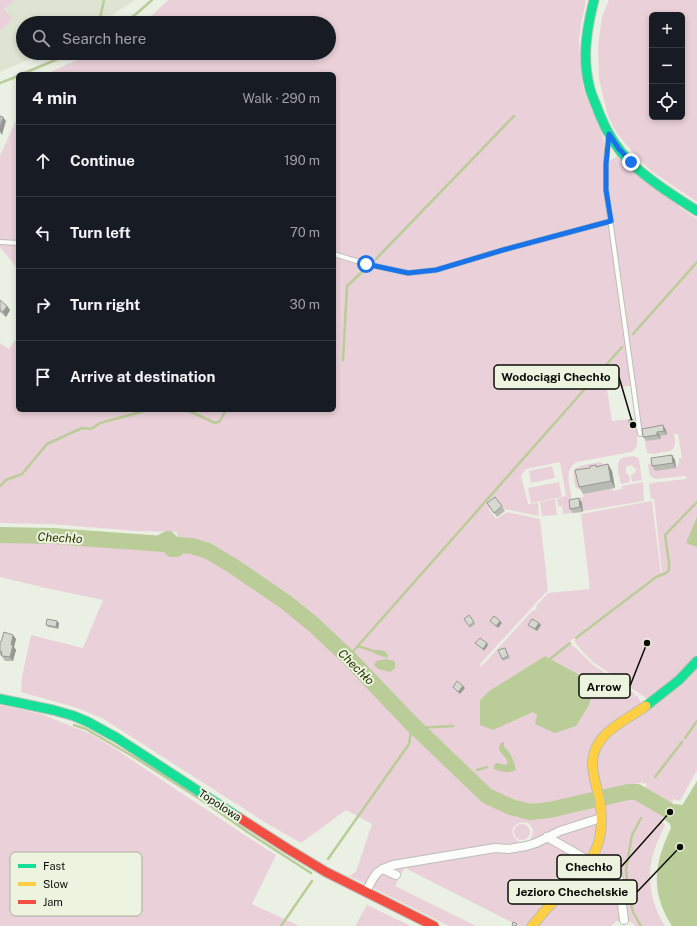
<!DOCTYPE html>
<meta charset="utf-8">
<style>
:root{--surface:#171b24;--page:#20242c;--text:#f1f3f6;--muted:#9ea1a6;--line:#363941}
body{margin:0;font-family:"Public Sans",sans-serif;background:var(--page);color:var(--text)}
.controls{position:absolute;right:12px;top:12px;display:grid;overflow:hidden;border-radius:6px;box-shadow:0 2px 6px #0003}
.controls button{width:36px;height:36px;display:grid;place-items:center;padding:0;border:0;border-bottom:1px solid var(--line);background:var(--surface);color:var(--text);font:20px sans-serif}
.stop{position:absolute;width:12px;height:12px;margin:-9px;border:3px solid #1a73e8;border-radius:50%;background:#fff}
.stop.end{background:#1a73e8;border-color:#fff;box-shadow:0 1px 4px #0008}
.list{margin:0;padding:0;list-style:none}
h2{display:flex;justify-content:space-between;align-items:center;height:52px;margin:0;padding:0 16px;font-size:17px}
h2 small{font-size:13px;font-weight:400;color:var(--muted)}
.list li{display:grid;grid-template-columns:26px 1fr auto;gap:12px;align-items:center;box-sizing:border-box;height:72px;padding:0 16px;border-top:1px solid var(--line)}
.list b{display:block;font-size:15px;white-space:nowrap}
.list em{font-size:13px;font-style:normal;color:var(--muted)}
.icon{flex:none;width:22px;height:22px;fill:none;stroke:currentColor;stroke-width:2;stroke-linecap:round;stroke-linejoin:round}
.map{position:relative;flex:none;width:697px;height:926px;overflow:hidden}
.search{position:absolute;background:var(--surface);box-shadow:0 2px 6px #0003;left:16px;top:16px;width:320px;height:44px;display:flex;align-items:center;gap:10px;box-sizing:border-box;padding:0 14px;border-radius:22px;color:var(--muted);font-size:15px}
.panel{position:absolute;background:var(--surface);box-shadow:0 2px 6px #0003;left:16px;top:72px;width:320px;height:340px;border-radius:6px}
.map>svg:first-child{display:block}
.built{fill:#dde5d2}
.green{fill:#ead0d8;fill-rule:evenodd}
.water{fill:#bacc98}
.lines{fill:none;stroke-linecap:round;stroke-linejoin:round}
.stream{stroke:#bacc98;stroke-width:2.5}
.river{stroke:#bacc98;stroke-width:16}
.lane-casing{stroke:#bbbfb6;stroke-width:6}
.street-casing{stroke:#bbbfb6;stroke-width:10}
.fast-casing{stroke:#bbbfb6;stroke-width:11}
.slow-casing{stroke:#bbbfb6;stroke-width:11}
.jam-casing{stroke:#bbbfb6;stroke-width:11}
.lane{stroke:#fcfdfb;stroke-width:4}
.street{stroke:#fcfdfb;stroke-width:8}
.fast{stroke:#16e098;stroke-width:9}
.slow{stroke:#ffcf43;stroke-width:9}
.jam{stroke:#f24e42;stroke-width:9}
.wall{fill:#b8bbb3}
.shaded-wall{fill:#969892}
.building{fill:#d6d9d0;stroke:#969892}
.route{stroke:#1a73e8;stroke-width:5}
.labels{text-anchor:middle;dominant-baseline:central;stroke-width:4;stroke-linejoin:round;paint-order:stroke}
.street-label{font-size:11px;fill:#0a0d07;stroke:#ecf4e0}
.water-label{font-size:12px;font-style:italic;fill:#283500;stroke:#ecf4e0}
.key{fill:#ecf4e0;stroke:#a8af9f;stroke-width:1}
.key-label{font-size:11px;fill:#0a0d07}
.leader{fill:none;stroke:#0a0d07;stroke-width:1.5}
.callout-dot{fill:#0a0d07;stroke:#ecf4e0;stroke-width:1.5}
.callout{fill:#ecf4e0;stroke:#0a0d07;stroke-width:1.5}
.callout-label{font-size:12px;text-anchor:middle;font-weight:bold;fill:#0a0d07}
</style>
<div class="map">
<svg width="697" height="926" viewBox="0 0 697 926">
<rect width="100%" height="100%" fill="#ebf0e4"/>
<!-- built -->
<path class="built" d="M15,0H135L112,15L92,18L86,23H23V53H41L30,59L0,72V31L13,19L4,9Z"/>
<!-- green -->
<g class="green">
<path d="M0,0H15L4,9L13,19L0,31Z"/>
<path d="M168,0H586L584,11L582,19L579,39L580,58L583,88L603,137L605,147L604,160L608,162L617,156L627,167L678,204V206L697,219V655L685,670L649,700L593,662L584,653L574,641L662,573L654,499H651L649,485L651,483L686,479V476L656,479C648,478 649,470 648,464L654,463L675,468V466H678V464L679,463V458H682L678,434H674C675,441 677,447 670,451L653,454L647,453L645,441L660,439V436L667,435L666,430L642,434L635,385L607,389L612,421L632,419V420L630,421L631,429L637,428V446L634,450L631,452L577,462C563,469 570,487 572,500L584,497L583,494L612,488L613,491L622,489V486L643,482L644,501L583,511L582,503L572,504L573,513L563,514L562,506H558L557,499L566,496L560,462L526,469L521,475L528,504L538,503L539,516L504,509L490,508L489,509L496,519L507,512L540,519L548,590L480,664L481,667L532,611H534L537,608L536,606L548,593L590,589L581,514L652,501L661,574L655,576L569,642L593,665L620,682L635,694L634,697L637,695L642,704L596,740L595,793L568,799V802C560,805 550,809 541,809C521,810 500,803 485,791L310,618L293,603L269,586L211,549L198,545L177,542V532L137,531L50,524L0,523V343L9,349L18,337V410H334V74H46L92,53H329V23H142L147,20ZM545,656L578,674L537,715L533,712L480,700L489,691Z"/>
<path d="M609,0H697V202L651,171L635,155L624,142L615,130L608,116L599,79L598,45L602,17ZM652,15H682V117H652Z"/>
<path d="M18,116V269L0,247V156Z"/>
<path d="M634,456L639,459L642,480L632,482L631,475L635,473L636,469L631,465L626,467V473L629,475L630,482L621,484C619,475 615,465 621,458Z"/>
<path d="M599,462L602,463L605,466L581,490C575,488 575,486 574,480C574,477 573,473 574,470C577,465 593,464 599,462Z"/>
<path d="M552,466L555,478L531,483L529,471Z"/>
<path d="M559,482L562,497L531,503L528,488Z"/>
<path d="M555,499L557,515L542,516L540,502Z"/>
<path d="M0,538L43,539L192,548L208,553L226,564L295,614L342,658L481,794C502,808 524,818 550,813C557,812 563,810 569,809V811L573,813L598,806L597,816L532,842L530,840C534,833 534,828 528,823C513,819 506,835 520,842L519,845L389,864L366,884L349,876L356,872L372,824L346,810L301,843L266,823L102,718L74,707L21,692L22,677L31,635L83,648L103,600L46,588L0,577Z"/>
<path d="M697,668V770L680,801L674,799L669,807L664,804L656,795L645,790L644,787L647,786L646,783L643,784L642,782L602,793C600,784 597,774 596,765C595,751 608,740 617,731Z"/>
<path d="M0,705L41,714L91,734L114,748L246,836L276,855L252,904L299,926H0Z"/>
<path d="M623,798H628L636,800L641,803L649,808L665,813L661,821L665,825C661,833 657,842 654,851C646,876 651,904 665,926H636C628,918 618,918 611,926H537L592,865L621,871L618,869L620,864L598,853L603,802Z"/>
<path d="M591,823L597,824L596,838L587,857L553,837Z"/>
<circle cx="522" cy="832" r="8"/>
<path d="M547,841L585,860L528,926H519L405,868L402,873H400L390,868Z"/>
<path d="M381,872L397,879L398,881L395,886L476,926H449L371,887Z"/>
<path d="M367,905L411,926H355Z"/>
</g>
<!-- water -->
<g class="water">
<path d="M697,517V547L686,543Z"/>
<path d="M375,650C381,650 387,650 388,657L387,658L375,654L373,651Z"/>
<path d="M545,656L578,674L592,689V694L589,705L576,726L555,733L535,724L537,715L533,712L493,730L480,725V700L489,691Z"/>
<path d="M386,659L394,661L395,663V668L390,672L378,669L374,665L376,661Z"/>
<path d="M504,742V747C511,752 514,762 516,770C508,774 502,772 494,769V765L497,763L505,765L508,763C506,754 495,753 501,743Z"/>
<path d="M697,781V926H672C650,891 654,864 671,828L670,824L665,820L675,804L682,805L683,804Z"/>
</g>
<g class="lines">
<!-- stream -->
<g class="stream">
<path d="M99,23L104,0"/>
<path d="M123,23L136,14L152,0"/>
<path d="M22,74L72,53"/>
<path d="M0,83L18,76"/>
<path d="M376,259L514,116"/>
<path d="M633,334L697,262"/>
<path d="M343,360L347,286L364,270"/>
<path d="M187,410L215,423L220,421L226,410"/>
<path d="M0,486L6,480L22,474L47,444L82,428L91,429L100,423L148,410"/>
<path d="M576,638L656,577L666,573L669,570V562L665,535L697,502"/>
<path d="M358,646L373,651"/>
<path d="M348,657L622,347"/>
<path d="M550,659L570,643"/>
<path d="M74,725L86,729L134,757L206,803L249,833L311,873"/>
<path d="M417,728L453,726"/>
<path d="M685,738L697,721"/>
<path d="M477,770L487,767"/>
<path d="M464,774L470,771"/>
<path d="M655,777L682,742"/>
<path d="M328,859L409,744L412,724"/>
<path d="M281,926L312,881"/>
<path d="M641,926L633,912L628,892L626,869L632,835L641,818"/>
</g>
<!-- river -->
<path class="river" d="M0,535L53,536L164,544V541L168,539L170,541V546L172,549H176L177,545L192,546L208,551L233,566L287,603L314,625L348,657L412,724L487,796L511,807L530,812L549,810L628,792H637L697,827"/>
<defs>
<g id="lane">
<path d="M608,138L606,164V190L640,434"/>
<path d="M0,242L18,243"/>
<path d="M334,254L366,264L409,273L436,270L503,250L611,221"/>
</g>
<g id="street">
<path d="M547,837L586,859L618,873L624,920"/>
<path d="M383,869L396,875"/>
<path d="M369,886C376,872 378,870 393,865L495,848L508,849L526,846L536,843L560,831L601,818"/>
</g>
<g id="fast">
<path d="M594,0C587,28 582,56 589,85C591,95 596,104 599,113C606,131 617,149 630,162C650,181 674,196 697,211"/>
<path d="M0,699L53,710L74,716L88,722L117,738L238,817"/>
<path d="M646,706L679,680L697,661"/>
</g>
<path id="slow" d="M532,926C539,918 545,910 552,903C569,885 590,868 598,844C602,830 602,815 600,802C595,777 584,758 604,736C616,723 632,716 646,706"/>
<path id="jam" d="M238,817L288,849L326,872L434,926"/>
</defs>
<!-- lane casing -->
<use href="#lane" class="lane-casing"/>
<!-- street casing -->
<use href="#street" class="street-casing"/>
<!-- fast casing -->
<use href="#fast" class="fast-casing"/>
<!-- slow casing -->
<use href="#slow" class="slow-casing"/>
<!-- jam casing -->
<use href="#jam" class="jam-casing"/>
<!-- lane -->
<use href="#lane" class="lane"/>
<!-- street -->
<use href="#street" class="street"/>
<!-- fast -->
<use href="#fast" class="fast"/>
<!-- slow -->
<use href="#slow" class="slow"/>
<!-- jam -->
<use href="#jam" class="jam"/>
</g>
<!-- wall -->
<g class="wall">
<path d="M0,300L7,306L10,310L6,317L0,312Z"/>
<path d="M634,422L635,427L631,428L629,425Z"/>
<path d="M642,429L666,430L667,435L660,436L661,439L646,441L643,437Z"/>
<path d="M672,455L675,460L676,468L655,471L652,466Z"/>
<path d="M608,464L612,471L615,488L583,494L579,487L590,468L596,465L597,466Z"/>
<path d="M495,497L505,511L497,517L490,508Z"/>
<path d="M582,503L583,512L573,513L570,509Z"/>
<path d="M469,615L475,624L470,628L464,619Z"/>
<path d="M59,623L58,629L48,627L46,625Z"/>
<path d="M539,623L541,625L537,631L530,627L528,625Z"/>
<path d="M13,635L16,639L14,647L16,650L13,661H5L1,655H0V642H1Z"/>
<path d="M505,648L510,658L503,661L502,659Z"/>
</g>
<!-- shaded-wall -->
<g class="shaded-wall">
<path d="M3,117L6,121L2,135L0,132V128Z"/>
<path d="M7,306L10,310L6,317L3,312Z"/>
<path d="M633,419L634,422L635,427L633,425Z"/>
<path d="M663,425L666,430L667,435L664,431Z"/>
<path d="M657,432L660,436L661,439L657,435Z"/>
<path d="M672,455L675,460L676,468L673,463Z"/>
<path d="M608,464L612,471L615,488L611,481Z"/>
<path d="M579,498L582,503L583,512L580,507Z"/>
<path d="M57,621L59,623L58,629L56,627Z"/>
<path d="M500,621L502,623L498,628L496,626Z"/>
<path d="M539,623L541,625L537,631L535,629Z"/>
<path d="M13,635L16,639L14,647L16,650L13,661L10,657L11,645Z"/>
<path d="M487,643L488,645L484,651L483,649Z"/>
<path d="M463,686L465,688L460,694L458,692Z"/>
</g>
<!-- building -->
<g class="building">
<path d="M0,116L3,117L0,128Z"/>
<path d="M0,300L7,306L3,312L0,310Z"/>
<path d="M633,419V425H629V420Z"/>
<path d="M663,425L664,431L657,432V435L643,437L642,429Z"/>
<path d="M672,455L673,463L652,466L651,458Z"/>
<path d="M608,464L611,481L579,487L575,470L590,468V466L596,465V467Z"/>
<path d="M495,497L502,506L494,513L487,503Z"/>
<path d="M579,498L580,507L570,509L569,500Z"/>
<path d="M469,615L474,622L469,626L464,619Z"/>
<path d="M494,616L500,621L496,626L490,621Z"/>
<path d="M47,619L57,621L56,627L46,625Z"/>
<path d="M532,619L539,623L535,629L528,625Z"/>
<path d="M4,632L13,635L11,645H13L10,657L2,656L1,655L2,652L0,651V642H1Z"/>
<path d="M480,638L487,643L483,649L475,643Z"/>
<path d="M505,648L508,656L502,659L498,650Z"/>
<path d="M457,681L463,686L458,692L453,687Z"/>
<path d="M513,922L517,924L516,926H514L512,925Z"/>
</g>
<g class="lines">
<!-- route -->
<path class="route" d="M366,264L408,273L436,270L503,250L611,221L606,190V164L609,134L619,149L631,162"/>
</g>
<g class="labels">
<!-- street labels -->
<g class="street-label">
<text transform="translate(220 805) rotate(33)">Topolowa</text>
</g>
<!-- water labels -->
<g class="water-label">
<text transform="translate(60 538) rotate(3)">Chechło</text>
<text transform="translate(356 667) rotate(45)">Chechło</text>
</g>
</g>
<!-- legend -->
<rect x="10" y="852" width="132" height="64" rx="6" class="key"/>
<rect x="18" y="864" width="18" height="4" fill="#16e098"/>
<rect x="18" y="882" width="18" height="4" fill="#ffcf43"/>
<rect x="18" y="900" width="18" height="4" fill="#f24e42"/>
<g class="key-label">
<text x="43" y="870">Fast</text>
<text x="43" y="888">Slow</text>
<text x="43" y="906">Jam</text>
</g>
<!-- callouts -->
<path class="leader" d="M633 425L619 377M647 643L630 686M670 812L621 867M680 847L637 892"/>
<g class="callout-dot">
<circle cx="633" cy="425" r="4"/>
<circle cx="647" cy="643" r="4"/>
<circle cx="670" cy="812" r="4"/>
<circle cx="680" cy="847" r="4"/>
</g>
<g class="callout">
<rect x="494" y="365" width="125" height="24" rx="4"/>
<rect x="579" y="674" width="51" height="24" rx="4"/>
<rect x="557" y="855" width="64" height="24" rx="4"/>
<rect x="508" y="880" width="129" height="24" rx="4"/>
</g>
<g class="callout-label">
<text x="556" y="381">Wodociągi Chechło</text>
<text x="604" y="691">Arrow</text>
<text x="589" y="871">Chechło</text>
<text x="572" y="896">Jezioro Chechelskie</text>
</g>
</svg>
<div class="controls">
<button>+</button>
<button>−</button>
<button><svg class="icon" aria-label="locate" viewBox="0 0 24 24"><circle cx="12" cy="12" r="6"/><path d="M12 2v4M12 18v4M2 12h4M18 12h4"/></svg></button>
</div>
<div class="stop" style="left:366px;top:264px"></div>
<div class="stop end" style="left:631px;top:162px"></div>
<div class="search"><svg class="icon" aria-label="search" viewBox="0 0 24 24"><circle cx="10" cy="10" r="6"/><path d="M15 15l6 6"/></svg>Search here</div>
<section class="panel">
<h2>4 min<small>Walk · 290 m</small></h2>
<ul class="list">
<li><svg class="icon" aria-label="ahead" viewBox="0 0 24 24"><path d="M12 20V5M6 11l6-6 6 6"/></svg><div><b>Continue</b></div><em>190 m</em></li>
<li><svg class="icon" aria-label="left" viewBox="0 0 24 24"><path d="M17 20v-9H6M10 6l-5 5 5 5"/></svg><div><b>Turn left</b></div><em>70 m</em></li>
<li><svg class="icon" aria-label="right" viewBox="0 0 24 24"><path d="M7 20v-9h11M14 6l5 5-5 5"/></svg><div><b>Turn right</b></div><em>30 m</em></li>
<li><svg class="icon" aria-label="arrive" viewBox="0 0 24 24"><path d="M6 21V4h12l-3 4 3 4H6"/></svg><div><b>Arrive at destination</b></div></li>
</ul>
</section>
</div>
